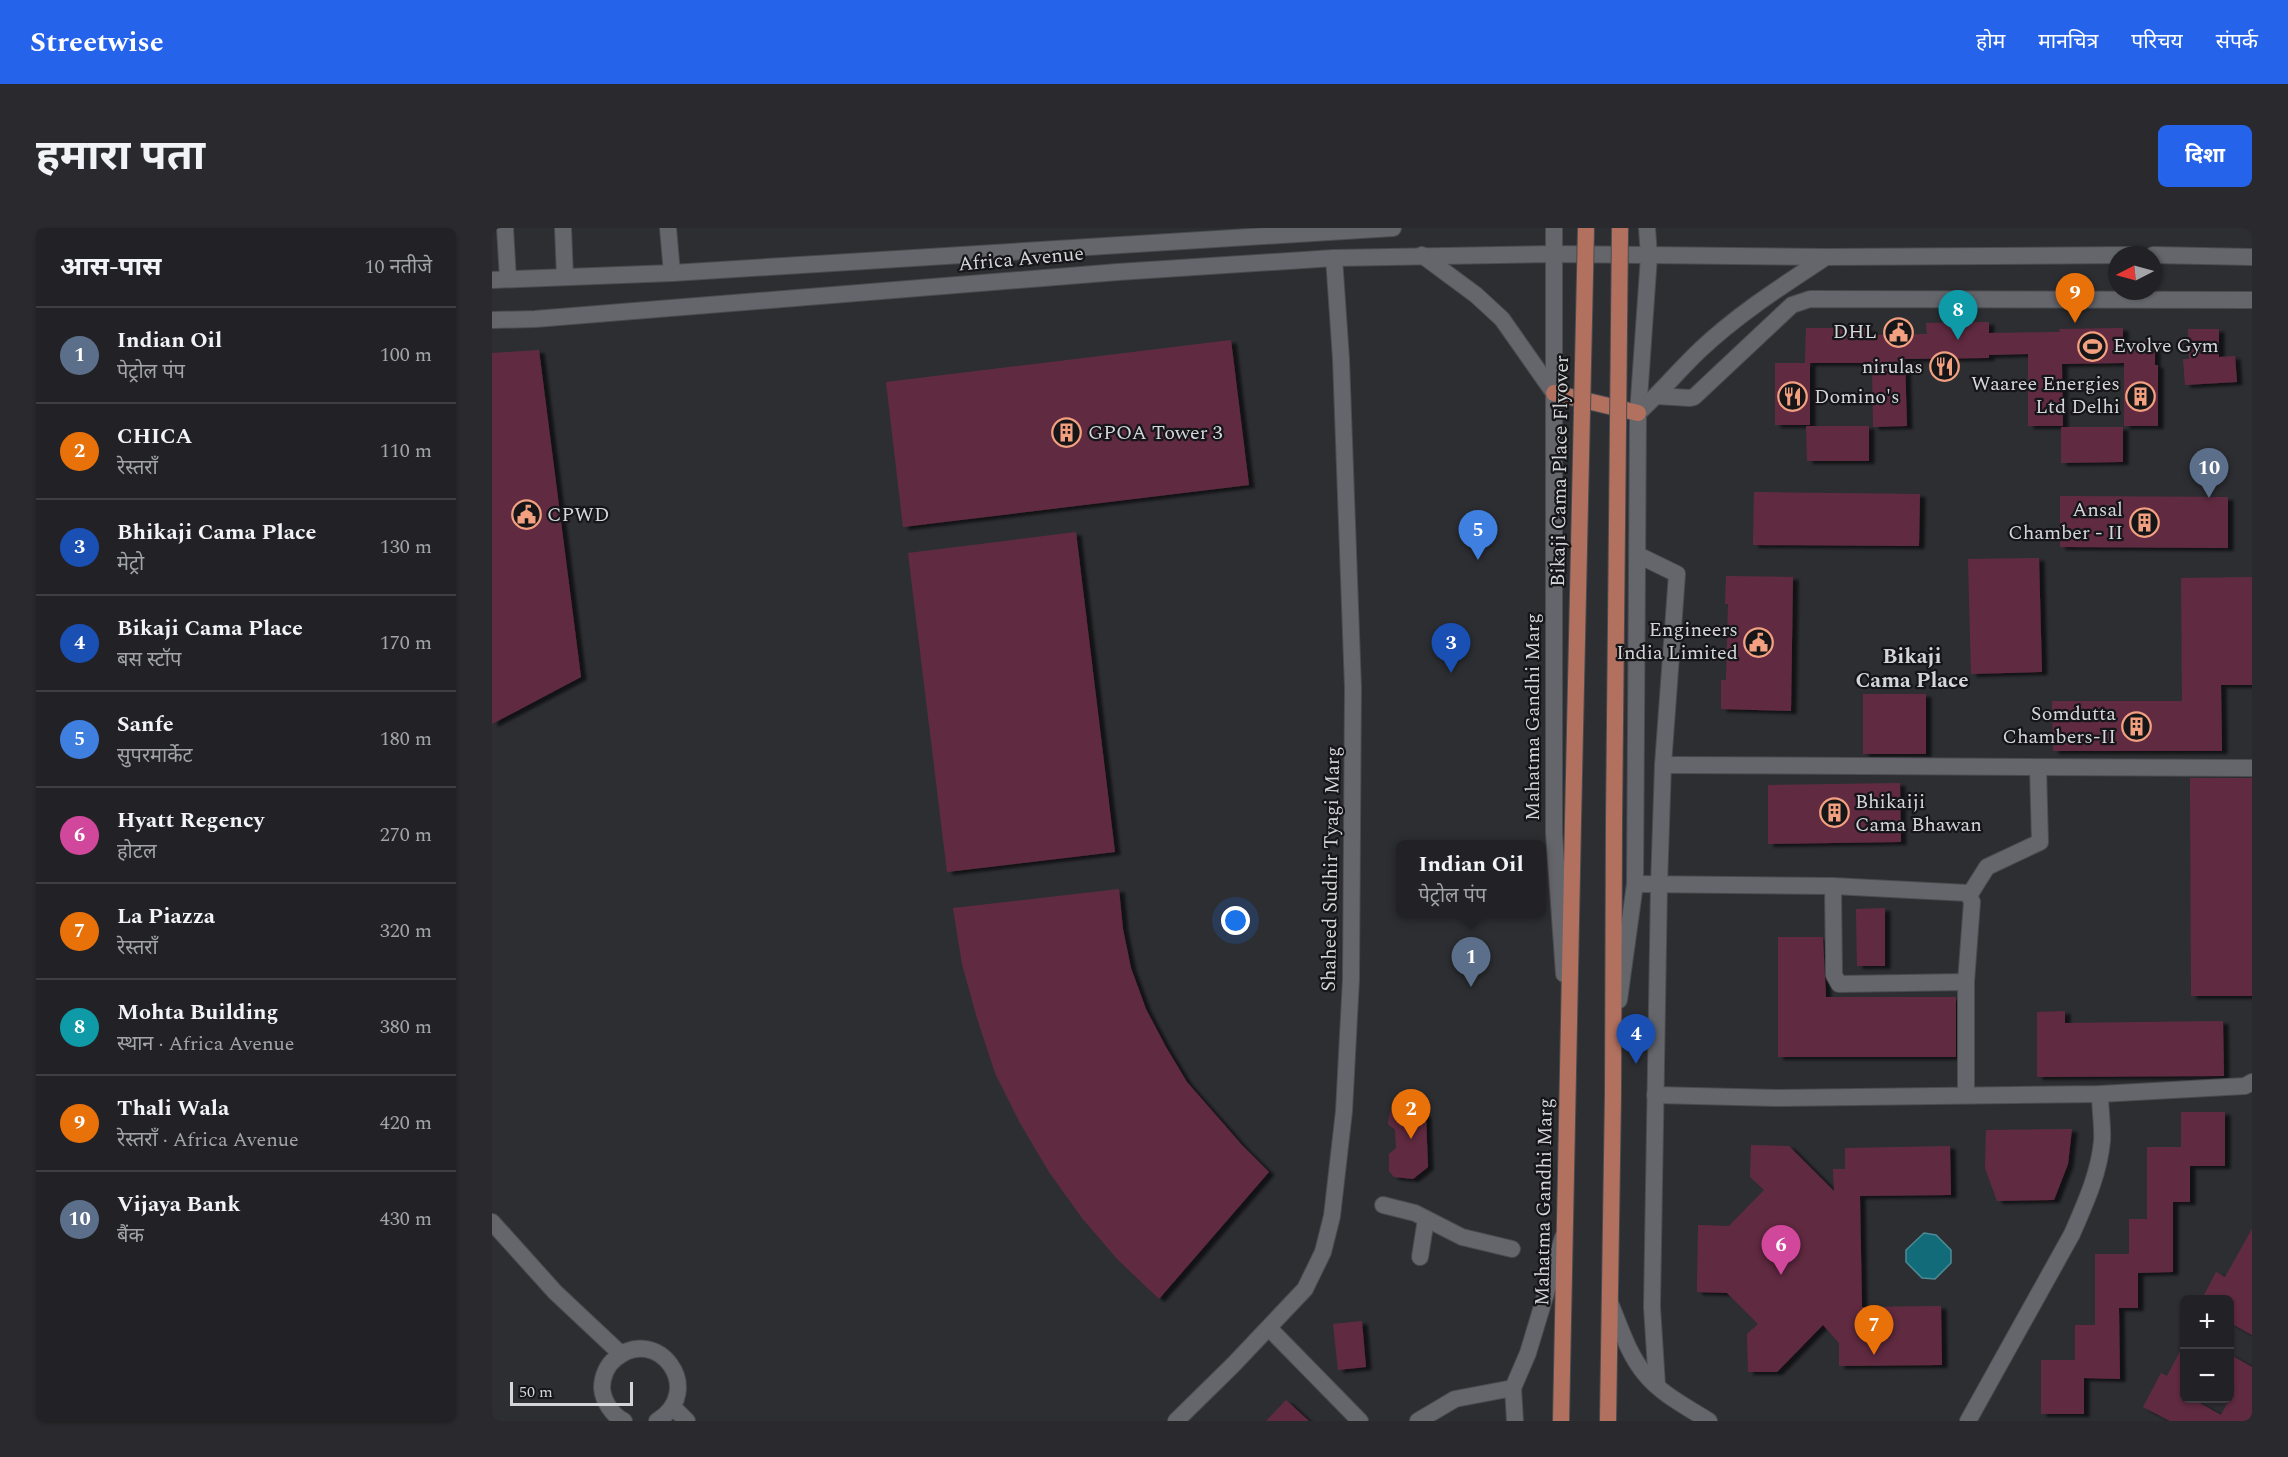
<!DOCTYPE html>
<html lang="hi">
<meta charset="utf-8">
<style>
:root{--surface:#222226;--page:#2a2a2e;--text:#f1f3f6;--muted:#a2a4a7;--line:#3f3f43;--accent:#2563eb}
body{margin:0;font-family:Spectral,"Noto Sans Devanagari",serif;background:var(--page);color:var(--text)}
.controls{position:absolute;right:18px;bottom:18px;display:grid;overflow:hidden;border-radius:9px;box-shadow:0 2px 4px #0004}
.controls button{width:54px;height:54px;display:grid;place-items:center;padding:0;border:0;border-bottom:2px solid var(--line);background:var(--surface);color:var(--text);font:30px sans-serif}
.compass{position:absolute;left:1616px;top:18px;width:54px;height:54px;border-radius:50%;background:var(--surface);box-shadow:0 2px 4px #0004;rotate:264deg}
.scale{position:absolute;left:18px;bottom:15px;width:123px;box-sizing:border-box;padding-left:6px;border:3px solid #d4d5d8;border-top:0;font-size:16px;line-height:21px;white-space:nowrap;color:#d4d5d8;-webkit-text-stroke:4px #161618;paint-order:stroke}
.you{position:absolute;left:744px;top:693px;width:21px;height:21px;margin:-15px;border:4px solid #fff;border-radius:50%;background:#1a73e8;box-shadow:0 0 0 9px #1a73e833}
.badge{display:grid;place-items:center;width:39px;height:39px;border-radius:50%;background:var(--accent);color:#fff;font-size:20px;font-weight:700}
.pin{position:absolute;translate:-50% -50px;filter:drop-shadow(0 2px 3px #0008)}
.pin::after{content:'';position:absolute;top:32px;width:21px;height:18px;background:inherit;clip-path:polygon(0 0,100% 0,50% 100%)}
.popup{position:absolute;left:904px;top:612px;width:150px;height:78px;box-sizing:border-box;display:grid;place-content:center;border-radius:9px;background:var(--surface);filter:drop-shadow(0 2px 4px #0005);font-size:20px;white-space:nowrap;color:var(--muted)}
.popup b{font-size:22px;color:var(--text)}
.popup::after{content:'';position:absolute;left:50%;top:100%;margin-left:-12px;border:12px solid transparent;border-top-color:var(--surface)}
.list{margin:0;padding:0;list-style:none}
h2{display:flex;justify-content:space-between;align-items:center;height:78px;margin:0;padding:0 24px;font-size:26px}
h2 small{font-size:20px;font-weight:400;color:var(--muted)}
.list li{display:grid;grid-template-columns:39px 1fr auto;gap:18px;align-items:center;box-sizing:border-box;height:96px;padding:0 24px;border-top:2px solid var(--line)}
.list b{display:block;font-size:22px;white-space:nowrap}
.list p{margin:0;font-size:20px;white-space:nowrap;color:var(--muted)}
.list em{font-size:20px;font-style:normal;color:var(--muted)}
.map{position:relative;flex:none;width:1760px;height:1193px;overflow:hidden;border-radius:9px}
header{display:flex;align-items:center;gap:36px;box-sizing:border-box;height:84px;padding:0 30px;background:var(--accent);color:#fff}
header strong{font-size:28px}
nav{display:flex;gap:33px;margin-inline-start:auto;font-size:21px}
.intro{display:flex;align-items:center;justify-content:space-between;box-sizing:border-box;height:144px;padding:0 36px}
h1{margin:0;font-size:42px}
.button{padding:15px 27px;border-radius:9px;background:var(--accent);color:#fff;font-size:21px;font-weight:700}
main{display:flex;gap:36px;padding:0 36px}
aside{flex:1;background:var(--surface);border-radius:9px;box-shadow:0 2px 4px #0004}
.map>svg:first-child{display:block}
.water{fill:#116b78;stroke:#4c8b95;stroke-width:1.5}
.building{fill:#602c41;filter:url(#shadow)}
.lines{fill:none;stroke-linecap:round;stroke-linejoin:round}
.minor-casing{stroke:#4a4b4f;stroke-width:18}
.tertiary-casing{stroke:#4a4b4f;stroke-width:18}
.secondary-casing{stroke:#4a4b4f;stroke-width:18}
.primary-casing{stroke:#4a4b4f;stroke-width:18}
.minor{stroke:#65666c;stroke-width:16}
.tertiary{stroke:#65666c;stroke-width:16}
.secondary{stroke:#65666c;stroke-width:16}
.primary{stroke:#b2715f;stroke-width:16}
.primary-bridge-casing{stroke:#4a4b4f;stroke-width:18;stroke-linecap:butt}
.primary-bridge{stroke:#b2715f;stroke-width:16}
.labels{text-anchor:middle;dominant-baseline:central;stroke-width:4.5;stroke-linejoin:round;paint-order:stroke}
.street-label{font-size:20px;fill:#d4d5d8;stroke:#161618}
.poi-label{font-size:20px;fill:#d4d5d8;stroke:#161618;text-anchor:end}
.neighbourhood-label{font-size:21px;font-weight:bold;fill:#d4d5d8;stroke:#161618}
</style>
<header>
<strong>Streetwise</strong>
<nav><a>होम</a><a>मानचित्र</a><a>परिचय</a><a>संपर्क</a></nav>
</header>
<div class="intro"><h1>हमारा पता</h1><a class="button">दिशा</a></div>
<main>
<aside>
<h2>आस-पास<small>10 नतीजे</small></h2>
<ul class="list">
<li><span class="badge" style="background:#5c6f8a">1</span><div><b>Indian Oil</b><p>पेट्रोल पंप</p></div><em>100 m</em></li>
<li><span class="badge" style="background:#e8710a">2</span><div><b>CHICA</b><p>रेस्तराँ</p></div><em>110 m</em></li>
<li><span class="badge" style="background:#1a4fb4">3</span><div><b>Bhikaji Cama Place</b><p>मेट्रो</p></div><em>130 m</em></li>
<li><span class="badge" style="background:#1a4fb4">4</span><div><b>Bikaji Cama Place</b><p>बस स्टॉप</p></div><em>170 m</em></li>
<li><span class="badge" style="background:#3f7fe0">5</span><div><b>Sanfe</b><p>सुपरमार्केट</p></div><em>180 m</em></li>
<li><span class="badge" style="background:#d1479c">6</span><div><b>Hyatt Regency</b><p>होटल</p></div><em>270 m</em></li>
<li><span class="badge" style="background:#e8710a">7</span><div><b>La Piazza</b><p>रेस्तराँ</p></div><em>320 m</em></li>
<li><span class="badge" style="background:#0f9aa8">8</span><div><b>Mohta Building</b><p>स्थान · Africa Avenue</p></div><em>380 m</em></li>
<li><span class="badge" style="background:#e8710a">9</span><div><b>Thali Wala</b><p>रेस्तराँ · Africa Avenue</p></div><em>420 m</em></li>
<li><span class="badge" style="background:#5c6f8a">10</span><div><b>Vijaya Bank</b><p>बैंक</p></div><em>430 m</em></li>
</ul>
</aside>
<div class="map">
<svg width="1760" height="1193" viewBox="0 0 1760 1193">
<defs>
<filter id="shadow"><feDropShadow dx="5.5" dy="3" stdDeviation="1.5" flood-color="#0009"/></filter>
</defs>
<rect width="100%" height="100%" fill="#2d2e32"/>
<!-- water -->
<path class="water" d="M1432,1005L1444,1007L1459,1022V1035L1443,1051L1430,1050L1414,1034V1022Z"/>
<!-- building -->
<g class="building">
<path d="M1497,94V105L1568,104L1567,101L1631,100V113H1663V137H1666V198H1632V135L1570,136L1571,198H1536V126L1497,127V130L1413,131L1415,198L1381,199L1380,135H1313L1314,100H1376V107L1435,106L1434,95Z"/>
<path d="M1696,101H1727V129L1743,128L1745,154L1693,157L1691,131H1697Z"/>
<path d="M739,112L757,257L411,299L394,154Z"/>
<path d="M47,122L89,449L0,496V125Z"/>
<rect x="1283" y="135" width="35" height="62"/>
<path d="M1314,198H1377V233H1315Z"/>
<path d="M1569,199H1631V234L1569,235Z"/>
<path d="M1262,264L1428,266L1427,318L1261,317Z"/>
<path d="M1568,268L1736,269V320L1568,319Z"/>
<path d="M584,304L623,624L455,644L416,325Z"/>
<path d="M1547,330L1550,444L1479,446L1476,331Z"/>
<path d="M1234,348L1301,349L1299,483L1229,481V452H1234L1236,376H1233Z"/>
<path d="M1760,349V457H1729L1730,523H1561L1560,473H1690L1689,350Z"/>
<rect x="1371" y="466" width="63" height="60"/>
<path d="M1698,550H1760V768H1699Z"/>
<path d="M1408,555L1409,614L1276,616V557Z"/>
<path d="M627,661L631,701L639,740L654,781L674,819L695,854L750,917L777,944L667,1071L626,1032L590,990L557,944L528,895L503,845L485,790L470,736L461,680Z"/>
<path d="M1393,680V738H1365L1364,681Z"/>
<path d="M1286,709H1331L1334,769H1464V829H1286Z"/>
<path d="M1573,783V795L1731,793L1732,848L1545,849V784Z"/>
<path d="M926,878L934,888L936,939L921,951L902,949L897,943V926L904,920L903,902L896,896L898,884L906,880Z"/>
<path d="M1689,884H1733V938H1698V974H1681V1044L1646,1045V1080H1627L1628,1151L1592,1150V1186H1549V1132H1583V1097H1603V1026H1637V991H1655V919H1689Z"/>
<path d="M1580,901L1576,936L1562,972L1505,973L1493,940L1494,902Z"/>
<path d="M1259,917L1297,918L1342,963L1341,941H1353V920L1458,918L1459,967L1368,968L1370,1079L1449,1078L1450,1137L1347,1138V1115L1331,1097L1285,1144H1256L1255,1106L1266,1096L1235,1065L1205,1064L1206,997L1237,998L1272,962L1258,949Z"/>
<path d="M1760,1001V1107L1737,1094V1071H1710L1724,1044L1733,1049Z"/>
<path d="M870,1093L874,1139L846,1142L841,1096Z"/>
<path d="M1692,1116V1170H1699L1729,1187L1743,1161L1737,1157V1126L1760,1139V1193H1678L1651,1179L1669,1145L1675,1148Z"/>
<path d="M794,1172L817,1193H774Z"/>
</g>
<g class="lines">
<defs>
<g id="minor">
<path d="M13,0L16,51"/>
<path d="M71,0L73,49"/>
<path d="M176,0L180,45"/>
<path d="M1165,168L1198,170L1202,169L1300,77L1318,71L1760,72"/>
<path d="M1146,327L1185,346L1171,537L1167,657L1160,1079L1165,1157"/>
<path d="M1171,537L1760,540"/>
<path d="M1143,656L1341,658L1476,665L1480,674L1474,754V866"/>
<path d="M1341,658L1342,747L1347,756L1474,754"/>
<path d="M1478,666L1495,639L1548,614L1546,539"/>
<path d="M1163,867L1285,870L1608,866L1753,858L1760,854"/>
<path d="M891,977L923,985L970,1009L1020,1021"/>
<path d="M0,994L63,1064L129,1126"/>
<path d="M928,1029L934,991"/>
<path d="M777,1100L868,1193"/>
<path d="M181,1179L195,1193"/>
<path d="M132,1193C120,1187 111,1173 110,1160C110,1149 115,1137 123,1131C165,1095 215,1162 165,1193"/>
<path d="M684,1193L741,1137L813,1061L831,1024L840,988L852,883L859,751L861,460L849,131L842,30"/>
<path d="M926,1193L963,1171L1021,1160"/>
<path d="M1023,1193L1021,1160L1036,1125L1071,1009"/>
<path d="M1476,1193L1580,1006C1593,976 1607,946 1610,913C1611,898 1608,882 1608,866"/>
</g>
<g id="tertiary">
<path d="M1062,0V605L1072,746"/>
<path d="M1127,772L1143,656L1146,185L1157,28L1155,0"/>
<path d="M1118,1075C1128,1098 1136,1126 1153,1146C1169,1166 1195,1179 1217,1193"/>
</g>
<g id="secondary">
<path d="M930,27L984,67L1010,91L1062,165"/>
<path d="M1661,27L1760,29"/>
<path d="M0,52L180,45L901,0"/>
<path d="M0,92L43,91L626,44L842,30L1062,26L1334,29L1639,27"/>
<path d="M1146,185C1168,165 1187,142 1208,122C1246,86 1290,58 1334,29"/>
</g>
<g id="primary">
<path d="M1062,165L1146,185"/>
<path d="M1069,1193L1081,593"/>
<path d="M1116,1193L1121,865L1122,593"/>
</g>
</defs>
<!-- minor casing -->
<use href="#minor" class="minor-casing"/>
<!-- tertiary casing -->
<use href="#tertiary" class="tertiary-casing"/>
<!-- secondary casing -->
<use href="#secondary" class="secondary-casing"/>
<!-- primary casing -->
<use href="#primary" class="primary-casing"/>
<!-- minor -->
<use href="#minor" class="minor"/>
<!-- tertiary -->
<use href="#tertiary" class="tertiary"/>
<!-- secondary -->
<use href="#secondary" class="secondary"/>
<!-- primary -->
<use href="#primary" class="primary"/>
<defs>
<g id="primary-bridge">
<path d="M1081,593L1094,0"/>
<path d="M1122,593L1128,0"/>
</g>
</defs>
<!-- primary-bridge casing -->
<use href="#primary-bridge" class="primary-bridge-casing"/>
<!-- primary-bridge -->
<use href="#primary-bridge" class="primary-bridge"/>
</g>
<!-- icons -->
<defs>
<symbol id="civic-ring" viewBox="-11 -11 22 22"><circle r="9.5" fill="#161618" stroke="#f2a080" stroke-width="1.5"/><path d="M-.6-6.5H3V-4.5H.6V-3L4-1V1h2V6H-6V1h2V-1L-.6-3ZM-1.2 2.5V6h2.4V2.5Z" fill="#f2a080"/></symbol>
<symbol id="stadium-ring" viewBox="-11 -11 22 22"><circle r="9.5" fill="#161618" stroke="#f2a080" stroke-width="1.5"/><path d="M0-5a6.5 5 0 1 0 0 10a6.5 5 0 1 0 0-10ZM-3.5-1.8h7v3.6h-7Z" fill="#f2a080"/></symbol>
<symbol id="restaurant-ring" viewBox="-11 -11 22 22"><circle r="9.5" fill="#161618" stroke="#f2a080" stroke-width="1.5"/><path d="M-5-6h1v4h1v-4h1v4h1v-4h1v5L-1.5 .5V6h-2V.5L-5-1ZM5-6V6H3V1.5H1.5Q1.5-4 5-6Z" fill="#f2a080"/></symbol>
<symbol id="building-ring" viewBox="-11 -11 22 22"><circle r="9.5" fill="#161618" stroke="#f2a080" stroke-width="1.5"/><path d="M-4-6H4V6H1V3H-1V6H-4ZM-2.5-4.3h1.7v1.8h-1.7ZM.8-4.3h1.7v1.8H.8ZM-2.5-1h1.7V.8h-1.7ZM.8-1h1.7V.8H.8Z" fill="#f2a080"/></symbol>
</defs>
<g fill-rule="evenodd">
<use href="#civic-ring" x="1390" y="88" width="33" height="33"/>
<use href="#stadium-ring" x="1584" y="102" width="33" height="33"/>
<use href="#restaurant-ring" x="1436" y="122" width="33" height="33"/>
<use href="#building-ring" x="1632" y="152" width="33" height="33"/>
<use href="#restaurant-ring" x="1284" y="152" width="33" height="33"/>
<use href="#building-ring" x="558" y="188" width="33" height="33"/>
<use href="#civic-ring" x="18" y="270" width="33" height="33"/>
<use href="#building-ring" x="1636" y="278" width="33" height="33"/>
<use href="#civic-ring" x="1250" y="398" width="33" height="33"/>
<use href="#building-ring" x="1628" y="482" width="33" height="33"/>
<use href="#building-ring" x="1326" y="568" width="33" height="33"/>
</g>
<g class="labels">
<!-- street labels -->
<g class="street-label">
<text transform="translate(529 31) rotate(-5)">Africa Avenue</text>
<text transform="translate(1068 243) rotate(-89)">Bikaji Cama Place Flyover</text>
<text transform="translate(1041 489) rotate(-90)">Mahatma Gandhi Marg</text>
<text transform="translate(839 641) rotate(-89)">Shaheed Sudhir Tyagi Marg</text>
<text transform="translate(1052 974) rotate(-89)">Mahatma Gandhi Marg</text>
</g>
<!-- poi labels -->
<g class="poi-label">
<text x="1385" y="104">DHL</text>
<text x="1621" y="118" text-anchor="start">Evolve Gym</text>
<text x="1431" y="139">nirulas</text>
<text x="1628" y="156">Waaree Energies<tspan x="1628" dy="23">Ltd Delhi</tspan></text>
<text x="1322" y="169" text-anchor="start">Domino's</text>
<text x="596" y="205" text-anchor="start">GPOA Tower 3</text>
<text x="1631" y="282">Ansal<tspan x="1631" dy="23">Chamber - II</tspan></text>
<text x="55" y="287" text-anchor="start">CPWD</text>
<text x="1246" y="402">Engineers<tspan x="1246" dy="23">India Limited</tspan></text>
<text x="1624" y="486">Somdutta<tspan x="1624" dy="23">Chambers-II</tspan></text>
<text x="1363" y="574" text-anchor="start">Bhikaiji<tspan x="1363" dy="23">Cama Bhawan</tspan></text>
</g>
<!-- neighbourhood labels -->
<g class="neighbourhood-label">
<text x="1420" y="429">Bikaji<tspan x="1420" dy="24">Cama Place</tspan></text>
</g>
</g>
</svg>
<div class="controls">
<button>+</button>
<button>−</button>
</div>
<svg class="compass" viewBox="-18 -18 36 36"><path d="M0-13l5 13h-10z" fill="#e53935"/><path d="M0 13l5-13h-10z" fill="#a2a4a7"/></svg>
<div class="scale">50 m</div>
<div class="you"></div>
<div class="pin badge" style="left:979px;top:759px;background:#5c6f8a">1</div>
<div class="popup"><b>Indian Oil</b>पेट्रोल पंप</div>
<div class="pin badge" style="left:919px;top:911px;background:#e8710a">2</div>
<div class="pin badge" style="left:959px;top:445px;background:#1a4fb4">3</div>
<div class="pin badge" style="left:1144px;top:836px;background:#1a4fb4">4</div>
<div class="pin badge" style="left:986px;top:332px;background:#3f7fe0">5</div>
<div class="pin badge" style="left:1289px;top:1047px;background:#d1479c">6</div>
<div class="pin badge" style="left:1382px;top:1127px;background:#e8710a">7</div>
<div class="pin badge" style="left:1466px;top:112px;background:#0f9aa8">8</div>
<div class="pin badge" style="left:1583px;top:95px;background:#e8710a">9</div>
<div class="pin badge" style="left:1717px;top:270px;background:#5c6f8a">10</div>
</div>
</main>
